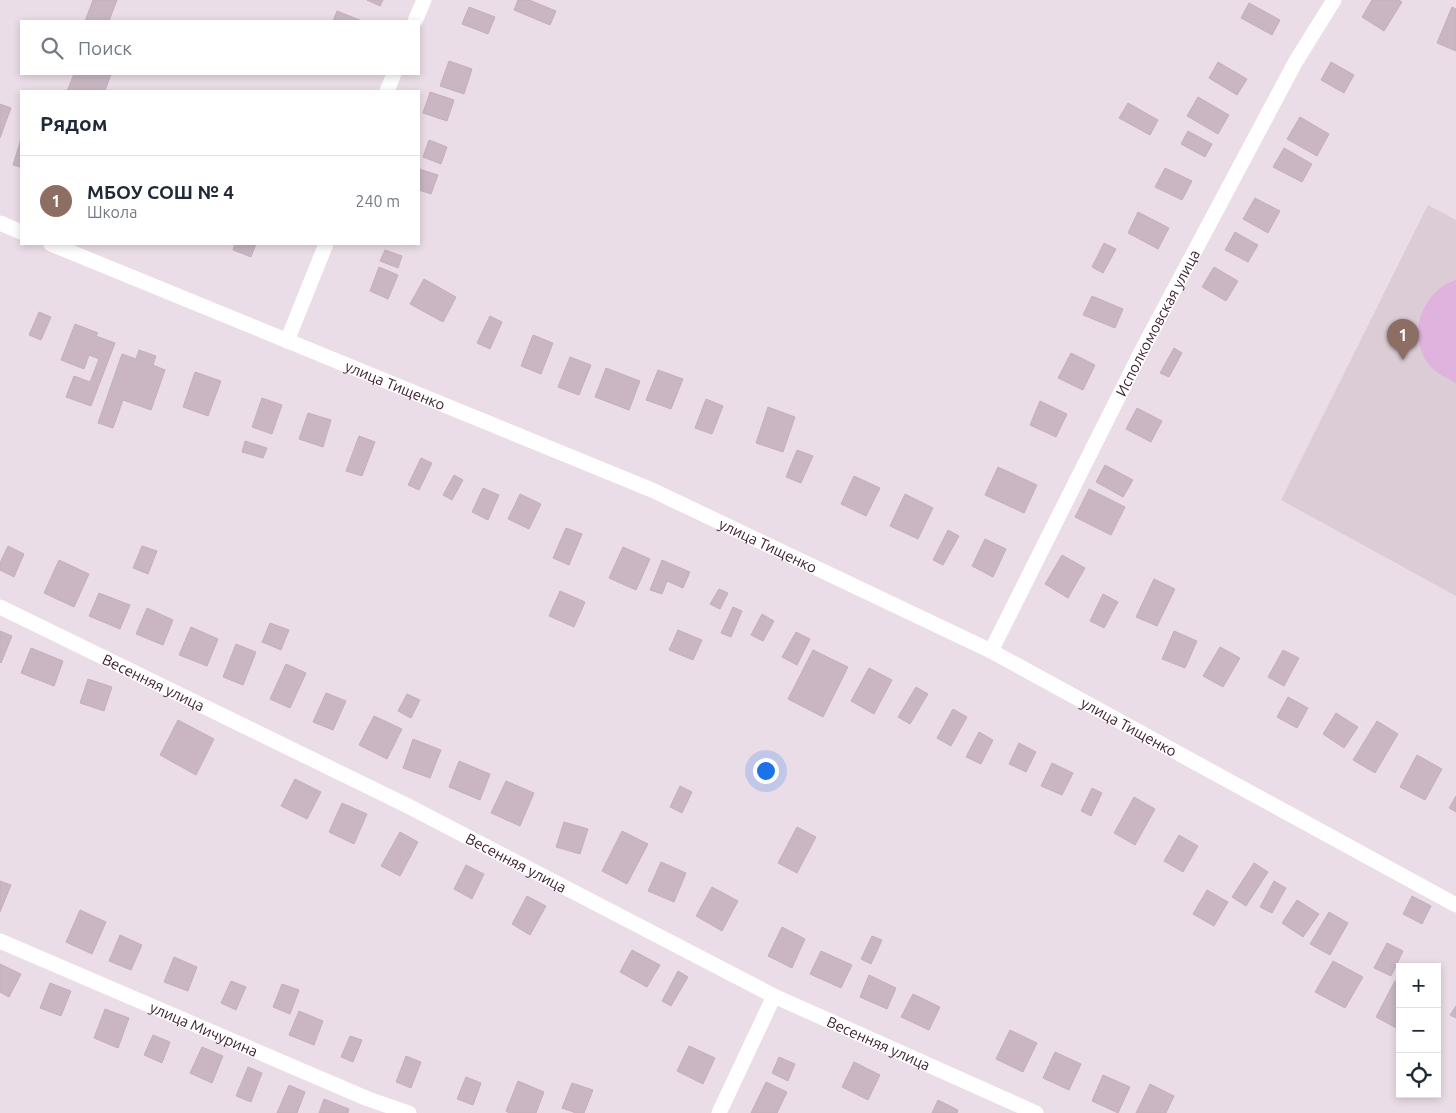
<!DOCTYPE html>
<html lang="ru">
<meta charset="utf-8">
<style>
:root{--surface:#fff;--page:#f6f6f7;--text:#1f2937;--muted:#747a83;--line:#e0e1e3;--accent:#db2777}
body{margin:0;font-family:Ubuntu,sans-serif;background:var(--page);color:var(--text)}
.controls{position:absolute;right:15px;bottom:15px;display:grid;overflow:hidden;border-radius:0px;box-shadow:0 2px 8px #0003}
.controls button{width:45px;height:45px;display:grid;place-items:center;padding:0;border:0;border-bottom:1px solid var(--line);background:var(--surface);color:var(--text);font:25px sans-serif}
.you{position:absolute;left:765px;top:770px;width:18px;height:18px;margin:-12px;border:4px solid #fff;border-radius:50%;background:#1a73e8;box-shadow:0 0 0 8px #1a73e833}
.badge{display:grid;place-items:center;width:32px;height:32px;border-radius:50%;background:var(--accent);color:#fff;font-size:16px;font-weight:700}
.pin{position:absolute;translate:-50% -41px;filter:drop-shadow(0 1px 2px #0008)}
.pin::after{content:'';position:absolute;top:26px;width:18px;height:15px;background:inherit;clip-path:polygon(0 0,100% 0,50% 100%)}
.list{margin:0;padding:0;list-style:none}
h2{display:flex;justify-content:space-between;align-items:center;height:65px;margin:0;padding:0 20px;font-size:21px}
h2 small{font-size:16px;font-weight:400;color:var(--muted)}
.list li{display:grid;grid-template-columns:32px 1fr auto;gap:15px;align-items:center;box-sizing:border-box;height:90px;padding:0 20px;border-top:1px solid var(--line)}
.list b{display:block;font-size:19px;white-space:nowrap}
.list p{margin:0;font-size:16px;white-space:nowrap;color:var(--muted)}
.list em{font-size:16px;font-style:normal;color:var(--muted)}
.icon{flex:none;width:28px;height:28px;fill:none;stroke:currentColor;stroke-width:2;stroke-linecap:round;stroke-linejoin:round}
.map{position:relative;flex:none;width:1456px;height:1113px;overflow:hidden}
.search{position:absolute;background:var(--surface);box-shadow:0 2px 8px #0003;left:20px;top:20px;width:400px;height:55px;display:flex;align-items:center;gap:12px;box-sizing:border-box;padding:0 18px;border-radius:0px;color:var(--muted);font-size:19px}
.panel{position:absolute;background:var(--surface);box-shadow:0 2px 8px #0003;left:20px;top:90px;width:400px;height:155px;border-radius:0px}
.map>svg:first-child{display:block}
.built{fill:#dbccd6}
.green{fill:#dfb3de}
.building{fill:#c9b6c2;stroke:#c5afbe}
.lines{fill:none;stroke-linecap:round;stroke-linejoin:round}
.street{stroke:#fff;stroke-width:15}
.labels{text-anchor:middle;dominant-baseline:central;stroke-width:4;stroke-linejoin:round;paint-order:stroke}
.street-label{font-size:15px;fill:#3c1d2d;stroke:#f8eef5}
</style>
<div class="map">
<svg width="1456" height="1113" viewBox="0 0 1456 1113">
<rect width="100%" height="100%" fill="#ebdde7"/>
<!-- built -->
<path class="built" d="M1428,205L1456,220V596L1281,500Z"/>
<!-- green -->
<path class="green" d="M1456,280V383C1447,378 1437,374 1430,366C1406,337 1421,291 1456,280Z"/>
<!-- building -->
<g class="building">
<path d="M93,0H117L109,21H85Z"/>
<path d="M367,0H383L380,6Z"/>
<path d="M518,0H529L556,11L550,25L514,10Z"/>
<path d="M1372,0H1399L1402,2L1384,31L1362,17Z"/>
<path d="M1249,3L1280,20L1272,35L1241,18Z"/>
<path d="M469,7L495,17L488,34L462,24Z"/>
<path d="M1452,7L1456,9V51L1437,43Z"/>
<path d="M337,11L362,21H333Z"/>
<path d="M449,61L472,69L464,94L440,86Z"/>
<path d="M1218,62L1247,79L1237,95L1209,78Z"/>
<path d="M1331,62L1354,75L1344,93L1321,80Z"/>
<path d="M74,74H111L105,91H67Z"/>
<path d="M430,92L454,100L447,121L423,113Z"/>
<path d="M1198,97L1229,115L1218,134L1187,116Z"/>
<path d="M1128,103L1158,120L1150,135L1119,118Z"/>
<path d="M0,104L11,108L0,138Z"/>
<path d="M1300,117L1329,134L1317,156L1287,139Z"/>
<path d="M1188,131L1212,144L1205,157L1181,144Z"/>
<path d="M21,139V167L13,165Z"/>
<path d="M429,140L447,147L441,164L423,157Z"/>
<path d="M1284,148L1312,164L1302,182L1273,167Z"/>
<path d="M1165,168L1192,181L1182,200L1155,187Z"/>
<path d="M419,169L438,175L431,194L419,190Z"/>
<path d="M1255,198L1280,211L1268,233L1243,219Z"/>
<path d="M1138,212L1169,228L1158,249L1128,233Z"/>
<path d="M1235,232L1258,245L1248,262L1225,250Z"/>
<path d="M1104,243L1116,249L1103,273L1092,267Z"/>
<path d="M235,244H256L251,257L233,250Z"/>
<path d="M385,250L402,256L398,268L380,261Z"/>
<path d="M379,267L398,275L388,299L370,291Z"/>
<path d="M1214,267L1238,281L1226,301L1202,287Z"/>
<path d="M424,279L456,297L443,322L410,304Z"/>
<path d="M1092,296L1123,309L1115,328L1083,315Z"/>
<path d="M39,312L51,317L41,340L29,335Z"/>
<path d="M490,316L502,322L490,349L477,343Z"/>
<path d="M75,324L98,333L96,336L115,343L91,406L66,397L74,376L90,382L99,359L89,355L84,369L61,360Z"/>
<path d="M533,335L553,343L541,374L521,366Z"/>
<path d="M1174,348L1182,353L1169,377L1160,373Z"/>
<path d="M139,350L156,356L153,365L165,370L151,410L123,400L113,428L98,423L122,354L136,359Z"/>
<path d="M1071,353L1095,365L1083,390L1058,378Z"/>
<path d="M570,357L591,365L579,395L558,387Z"/>
<path d="M606,368L640,381L629,410L595,397Z"/>
<path d="M658,370L683,379L671,409L646,400Z"/>
<path d="M195,372L221,381L208,416L183,407Z"/>
<path d="M262,398L282,405L272,434L252,427Z"/>
<path d="M706,399L723,406L712,434L695,428Z"/>
<path d="M1040,401L1067,414L1056,437L1030,425Z"/>
<path d="M768,407L795,417L783,452L756,443Z"/>
<path d="M1137,408L1162,421L1151,442L1126,429Z"/>
<path d="M308,413L331,420L323,447L299,439Z"/>
<path d="M359,436L375,442L362,476L346,471Z"/>
<path d="M245,441L267,448L263,458L242,452Z"/>
<path d="M797,450L813,456L801,483L786,477Z"/>
<path d="M421,458L432,463L419,490L408,485Z"/>
<path d="M1105,465L1133,480L1123,497L1096,482Z"/>
<path d="M998,467L1037,485L1024,513L985,495Z"/>
<path d="M454,475L463,480L452,500L443,495Z"/>
<path d="M854,476L880,488L866,516L841,504Z"/>
<path d="M483,488L499,495L488,520L472,512Z"/>
<path d="M1089,489L1125,507L1111,535L1075,517Z"/>
<path d="M520,494L541,504L529,529L508,519Z"/>
<path d="M905,494L933,508L918,539L890,526Z"/>
<path d="M566,528L582,534L569,565L553,558Z"/>
<path d="M948,530L959,536L943,565L933,560Z"/>
<path d="M985,539L1006,549L993,577L972,566Z"/>
<path d="M8,546L24,554L14,577L0,570V563Z"/>
<path d="M142,546L157,551L148,574L133,568Z"/>
<path d="M623,547L650,559L636,590L609,578Z"/>
<path d="M1062,555L1085,568L1068,598L1045,584Z"/>
<path d="M59,560L89,574L74,607L44,593Z"/>
<path d="M662,560L690,572L683,588L667,581L662,594L650,590Z"/>
<path d="M1154,579L1175,589L1157,626L1136,617Z"/>
<path d="M719,589L728,593L720,609L710,604Z"/>
<path d="M560,591L585,602L574,627L549,616Z"/>
<path d="M99,593L130,605L120,629L89,616Z"/>
<path d="M1103,594L1118,602L1104,628L1090,621Z"/>
<path d="M733,607L742,611L731,637L721,633Z"/>
<path d="M147,608L173,620L163,645L136,634Z"/>
<path d="M762,614L774,621L763,641L751,635Z"/>
<path d="M270,623L289,630L281,650L262,642Z"/>
<path d="M191,627L218,639L207,666L179,655Z"/>
<path d="M678,630L702,640L693,660L669,650Z"/>
<path d="M0,631L12,636L1,663L0,662Z"/>
<path d="M1174,631L1197,641L1185,668L1162,659Z"/>
<path d="M796,632L810,639L797,665L782,657Z"/>
<path d="M236,644L256,652L243,685L223,677Z"/>
<path d="M1220,647L1240,658L1223,687L1203,676Z"/>
<path d="M31,648L63,661L54,686L21,673Z"/>
<path d="M813,650L848,667L823,717L788,699Z"/>
<path d="M1283,650L1299,658L1284,686L1268,677Z"/>
<path d="M286,664L306,673L290,708L270,699Z"/>
<path d="M869,668L892,680L874,714L851,701Z"/>
<path d="M88,679L112,687L104,711L80,703Z"/>
<path d="M916,687L928,694L910,724L898,717Z"/>
<path d="M326,693L346,701L333,730L313,722Z"/>
<path d="M407,694L420,700L411,718L398,711Z"/>
<path d="M1288,697L1308,708L1297,728L1277,717Z"/>
<path d="M953,709L967,717L951,746L937,738Z"/>
<path d="M1336,713L1358,727L1344,748L1323,734Z"/>
<path d="M374,716L402,729L387,759L359,745Z"/>
<path d="M178,720L214,739L196,775L160,755Z"/>
<path d="M1377,721L1398,734L1375,773L1353,760Z"/>
<path d="M979,732L993,740L981,764L966,757Z"/>
<path d="M413,739L441,750L430,778L403,768Z"/>
<path d="M1019,743L1036,752L1026,772L1009,764Z"/>
<path d="M1417,755L1442,769L1425,800L1400,787Z"/>
<path d="M459,761L490,774L480,800L449,787Z"/>
<path d="M1052,763L1073,773L1062,795L1041,786Z"/>
<path d="M295,779L321,792L307,819L281,806Z"/>
<path d="M506,781L534,793L520,826L491,813Z"/>
<path d="M680,786L692,792L682,813L670,807Z"/>
<path d="M1092,788L1102,793L1091,816L1081,811Z"/>
<path d="M1456,796V812L1449,808Z"/>
<path d="M1134,797L1155,809L1135,845L1114,833Z"/>
<path d="M342,803L367,814L354,844L329,832Z"/>
<path d="M564,822L588,829L580,854L556,847Z"/>
<path d="M797,827L816,837L797,873L778,863Z"/>
<path d="M622,831L648,844L627,884L602,871Z"/>
<path d="M400,832L418,842L400,876L381,866Z"/>
<path d="M1179,835L1198,846L1183,872L1164,861Z"/>
<path d="M661,862L686,873L674,902L648,891Z"/>
<path d="M1254,863L1268,872L1246,906L1232,897Z"/>
<path d="M466,865L484,874L472,899L454,889Z"/>
<path d="M0,881L11,885L0,912Z"/>
<path d="M1274,881L1286,888L1272,913L1260,907Z"/>
<path d="M712,887L738,901L722,931L696,916Z"/>
<path d="M1207,890L1228,902L1214,926L1193,914Z"/>
<path d="M527,896L546,906L530,935L512,924Z"/>
<path d="M1412,896L1431,906L1422,924L1403,914Z"/>
<path d="M1297,900L1319,914L1303,937L1282,923Z"/>
<path d="M80,910L106,922L92,954L66,942Z"/>
<path d="M1329,912L1348,923L1330,955L1310,944Z"/>
<path d="M782,927L805,939L792,968L768,956Z"/>
<path d="M120,935L142,945L131,970L109,961Z"/>
<path d="M872,936L882,940L871,964L861,959Z"/>
<path d="M1387,943L1403,951L1391,976L1374,968Z"/>
<path d="M632,950L660,965L647,987L620,972Z"/>
<path d="M821,951L852,965L841,988L810,974Z"/>
<path d="M174,957L197,967L188,991L164,982Z"/>
<path d="M1333,961L1363,977L1345,1008L1315,992Z"/>
<path d="M0,964L21,974L9,997L0,992Z"/>
<path d="M678,971L688,977L671,1006L662,1001Z"/>
<path d="M869,975L896,988L887,1009L860,997Z"/>
<path d="M231,981L246,987L236,1010L221,1003Z"/>
<path d="M1395,981L1400,983V1030L1376,1017Z"/>
<path d="M50,983L71,991L61,1016L40,1008Z"/>
<path d="M282,984L299,990L290,1014L273,1007Z"/>
<path d="M913,994L940,1007L929,1030L901,1017Z"/>
<path d="M1456,1006V1018L1450,1015Z"/>
<path d="M105,1009L129,1018L118,1048L94,1038Z"/>
<path d="M299,1011L323,1021L314,1045L289,1035Z"/>
<path d="M1010,1030L1037,1043L1023,1072L996,1059Z"/>
<path d="M153,1035L170,1042L162,1063L144,1055Z"/>
<path d="M350,1036L362,1040L353,1062L341,1057Z"/>
<path d="M689,1046L715,1058L703,1084L677,1071Z"/>
<path d="M202,1047L223,1056L212,1083L190,1073Z"/>
<path d="M1055,1052L1081,1064L1069,1090L1043,1078Z"/>
<path d="M406,1056L421,1062L411,1088L396,1082Z"/>
<path d="M779,1057L795,1064L788,1081L772,1073Z"/>
<path d="M854,1062L880,1075L868,1100L842,1087Z"/>
<path d="M248,1067L262,1073L251,1102L236,1096Z"/>
<path d="M1103,1075L1130,1087L1118,1113L1092,1101Z"/>
<path d="M466,1077L481,1083L473,1105L457,1099Z"/>
<path d="M518,1081L544,1092L536,1113H509L506,1111Z"/>
<path d="M766,1082L787,1092L777,1113H751Z"/>
<path d="M572,1083L593,1090L584,1113H576L562,1108Z"/>
<path d="M1150,1084L1174,1096L1166,1113H1136Z"/>
<path d="M289,1085L305,1092L297,1113H277Z"/>
<path d="M324,1099L349,1109L348,1113H319Z"/>
<path d="M938,1100L958,1110L957,1113H932Z"/>
</g>
<g class="lines">
<!-- street -->
<g class="street">
<path d="M415,21L424,0"/>
<path d="M387,91L394,74"/>
<path d="M0,223L21,232"/>
<path id="s1" d="M51,244L652,490L991,651L1456,905"/>
<path d="M287,341L326,244"/>
<path id="s2" d="M0,607L408,806L774,996L1036,1113"/>
<path id="s3" d="M991,651L1142,350L1296,61L1334,0"/>
<path id="s4" d="M0,941L368,1099L409,1113"/>
<path d="M719,1113L774,996"/>
</g>
</g>
<g class="labels">
<!-- street labels -->
<g class="street-label">
<text stroke="none"><textPath href="#s3" startOffset="368">Исполкомовская улица</textPath></text>
<text stroke="none"><textPath href="#s1" startOffset="372">улица Тищенко</textPath></text>
<text stroke="none"><textPath href="#s1" startOffset="778">улица Тищенко</textPath></text>
<text stroke="none"><textPath href="#s2" startOffset="171">Весенняя улица</textPath></text>
<text stroke="none"><textPath href="#s1" startOffset="1182">улица Тищенко</textPath></text>
<text stroke="none"><textPath href="#s2" startOffset="576">Весенняя улица</textPath></text>
<text stroke="none"><textPath href="#s4" startOffset="222">улица Мичурина</textPath></text>
<text stroke="none"><textPath href="#s2" startOffset="981">Весенняя улица</textPath></text>
</g>
</g>
</svg>
<div class="controls">
<button>+</button>
<button>−</button>
<button><svg class="icon" aria-label="locate" viewBox="0 0 24 24"><circle cx="12" cy="12" r="6"/><path d="M12 2v4M12 18v4M2 12h4M18 12h4"/></svg></button>
</div>
<div class="you"></div>
<div class="pin badge" style="left:1403px;top:360px;background:#8d6e63">1</div>
<div class="search"><svg class="icon" aria-label="search" viewBox="0 0 24 24"><circle cx="10" cy="10" r="6"/><path d="M15 15l6 6"/></svg>Поиск</div>
<section class="panel">
<h2>Рядом<small></small></h2>
<ul class="list">
<li><span class="badge" style="background:#8d6e63">1</span><div><b>МБОУ СОШ № 4</b><p>Школа</p></div><em>240 m</em></li>
</ul>
</section>
</div>
